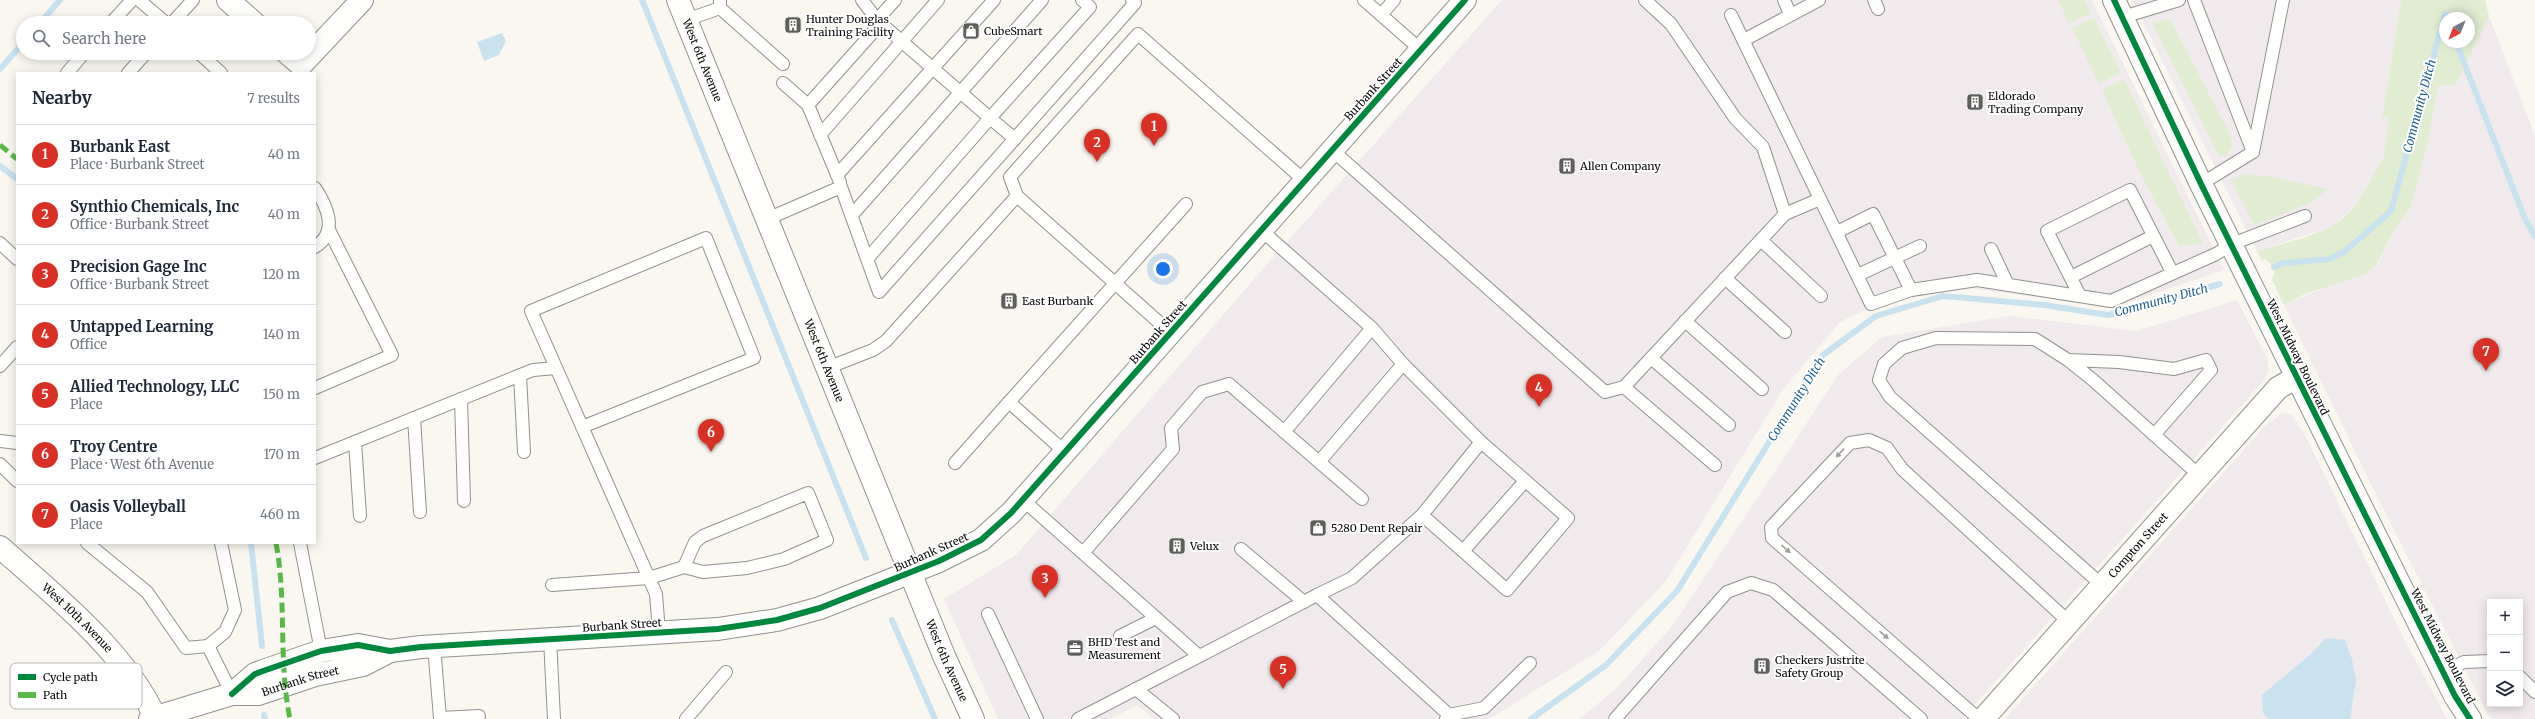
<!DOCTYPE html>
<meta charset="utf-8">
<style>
:root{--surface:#fff;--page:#f6f6f7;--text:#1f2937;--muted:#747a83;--line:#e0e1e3;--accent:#d93025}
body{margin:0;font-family:Merriweather,serif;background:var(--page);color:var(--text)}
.controls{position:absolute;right:12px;bottom:12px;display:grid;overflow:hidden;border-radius:0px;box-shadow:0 2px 10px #0003}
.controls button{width:36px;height:36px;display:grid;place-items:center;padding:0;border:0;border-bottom:1px solid var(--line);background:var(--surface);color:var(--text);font:20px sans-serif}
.compass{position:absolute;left:2439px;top:12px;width:36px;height:36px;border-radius:50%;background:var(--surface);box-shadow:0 2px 10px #0003;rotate:222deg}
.you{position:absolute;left:1163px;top:269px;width:14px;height:14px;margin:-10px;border:3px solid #fff;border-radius:50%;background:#1a73e8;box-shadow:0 0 0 6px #1a73e833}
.badge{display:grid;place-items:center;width:26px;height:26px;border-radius:50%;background:var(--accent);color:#fff;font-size:13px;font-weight:700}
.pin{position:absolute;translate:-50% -33px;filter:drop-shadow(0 1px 2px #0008)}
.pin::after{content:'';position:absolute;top:21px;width:14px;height:12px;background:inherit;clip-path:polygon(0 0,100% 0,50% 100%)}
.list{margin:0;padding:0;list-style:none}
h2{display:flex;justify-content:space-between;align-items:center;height:52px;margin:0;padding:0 16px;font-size:17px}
h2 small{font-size:13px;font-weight:400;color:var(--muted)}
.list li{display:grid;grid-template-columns:26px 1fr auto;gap:12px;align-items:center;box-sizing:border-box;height:60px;padding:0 16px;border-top:1px solid var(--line)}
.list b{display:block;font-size:15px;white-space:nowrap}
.list p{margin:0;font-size:13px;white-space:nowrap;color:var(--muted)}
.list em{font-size:13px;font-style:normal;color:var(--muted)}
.icon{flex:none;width:22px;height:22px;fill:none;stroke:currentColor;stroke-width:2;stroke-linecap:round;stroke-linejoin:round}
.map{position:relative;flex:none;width:2535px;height:719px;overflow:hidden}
.search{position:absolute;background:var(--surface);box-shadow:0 2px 10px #0003;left:16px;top:16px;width:300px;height:44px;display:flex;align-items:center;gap:10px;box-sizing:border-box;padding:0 14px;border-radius:22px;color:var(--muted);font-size:15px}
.panel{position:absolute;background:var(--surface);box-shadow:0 2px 10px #0003;left:16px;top:72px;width:300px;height:472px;border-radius:0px}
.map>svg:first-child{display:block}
.industrial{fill:#f0eaec;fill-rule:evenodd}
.green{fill:#e1edd1;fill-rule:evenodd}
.water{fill:#c9e2f0}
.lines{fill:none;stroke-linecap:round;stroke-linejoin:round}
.stream{stroke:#c9e2f0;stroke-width:6}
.service-casing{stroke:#92918e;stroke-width:14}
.minor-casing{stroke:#92918e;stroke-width:24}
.service{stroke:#fefefd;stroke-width:12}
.minor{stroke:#fefefd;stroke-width:22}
.quiet{stroke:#58b947;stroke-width:5;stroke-dasharray:10 5;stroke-linecap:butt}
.cycleway-casing{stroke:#fff;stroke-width:8}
.cycleway{stroke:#00873e;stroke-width:6}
.oneway{fill:#9d9d9c}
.labels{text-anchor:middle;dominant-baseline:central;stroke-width:4;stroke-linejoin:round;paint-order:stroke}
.poi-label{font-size:11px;fill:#0b0b0b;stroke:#fff;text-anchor:start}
.street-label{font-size:11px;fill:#0b0b0b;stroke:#fff}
.water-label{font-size:12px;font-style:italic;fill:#1f5f92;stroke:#fff}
.key{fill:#fff;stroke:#b6b6b6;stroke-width:1}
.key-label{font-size:11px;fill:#0b0b0b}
</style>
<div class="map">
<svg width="2535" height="719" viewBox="0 0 2535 719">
<rect width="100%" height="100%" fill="#f9f7ef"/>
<!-- industrial -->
<g class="industrial">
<path d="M1502,0H2092L2224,270L2123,304L2104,306L1968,288L1911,298L1863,311L1840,322L1784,388L1666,581L1599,651L1489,719H1154L1137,705L1110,719H998L944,599L1016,555L1247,287Z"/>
<path d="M2132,0H2401L2382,116L2389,118L2383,158L2357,204L2331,227L2257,251Z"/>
<path d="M2489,16L2535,136V719H2492L2486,711L2369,480L2284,305L2377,265L2394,231L2411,206L2428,142L2438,86L2456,85ZM2490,602H2520V704H2490Z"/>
<path d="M2237,300L2267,358L2269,369L2264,380L1962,719H1579L1616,689L1674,624L1839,374L1882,337L2009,316L2137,331Z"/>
<path d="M2282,413L2291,415L2304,433L2402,635L2447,719H2005L2265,426Z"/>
</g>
<!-- green -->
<g class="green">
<path d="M2058,0H2085L2091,13L2069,23Z"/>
<path d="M2401,0H2485L2489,16L2456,85L2438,86L2428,142L2411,206L2394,231L2376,265L2366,274L2305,294L2284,305L2271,278L2274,276V267L2265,259L2262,261L2257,251L2306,237L2331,227L2343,218L2357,204L2383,158L2389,118L2382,117ZM2445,18H2469V42H2445Z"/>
<path d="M2094,18L2121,72L2099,84L2072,28Z"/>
<path d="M2170,19L2231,136L2232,145L2227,155L2219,156L2152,23Z"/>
<path d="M2124,79L2203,244L2179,246L2140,173L2102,90Z"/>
<path d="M2245,174L2272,177L2328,189L2310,203L2254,225L2231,180Z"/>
</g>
<!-- water -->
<g class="water">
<path d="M502,33L506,41L499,55L484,61L477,42Z"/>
<path d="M2326,638L2345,640L2352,659L2356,681L2350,719H2269L2263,713L2262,695L2312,653Z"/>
</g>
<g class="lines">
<!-- stream -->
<g class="stream">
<path d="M642,0L866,558"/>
<path d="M40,23L60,0"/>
<path d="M2456,42L2525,219L2535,236"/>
<path d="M0,69L23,43"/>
<path d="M0,166L17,179"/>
<path d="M2274,267L2283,263L2329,259L2344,252L2391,211L2445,14L2446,18"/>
<path d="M251,543L262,646"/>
<path d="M892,620L935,719"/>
<path d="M264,715L265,719"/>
<path d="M1531,719L1606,665L1677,591L1823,355L1876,316L1943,296L2044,305L2108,315L2220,284"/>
</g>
<defs>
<g id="service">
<path d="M139,0L166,23"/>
<path d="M895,0L877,20L990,118L1090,7L1082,0"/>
<path d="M1364,0L1421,50"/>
<path d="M1645,0L1671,24L1735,118L1763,147L1785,214"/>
<path d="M1784,0L1790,14"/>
<path d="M1874,0L1878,9"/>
<path d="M2194,0L2253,152"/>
<path d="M720,8L783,64"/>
<path d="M1381,15L1394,0"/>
<path d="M1731,15L1871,304L1911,290L1977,280L2111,301L2216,254L2232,244L2305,216"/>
<path d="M2123,17L2179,0"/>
<path d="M686,20L720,8V0"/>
<path d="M111,23L132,0"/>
<path d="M172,23L193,0"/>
<path d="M1744,40L1819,0"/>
<path d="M199,53L221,73"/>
<path d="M67,73L84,53"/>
<path d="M128,73L146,53"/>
<path d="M783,83L808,105L840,182"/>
<path d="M808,105L874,31L877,20L862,0"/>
<path d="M820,135L938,0"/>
<path d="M1332,150L1605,392L1624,387L1785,214L1820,199"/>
<path d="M837,175L994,0"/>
<path d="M2201,184L2253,152L2283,0"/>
<path d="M315,188C327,206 339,232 315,247"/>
<path d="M1017,196L1010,177L1138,34L1305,181"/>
<path d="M852,215L1042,0"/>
<path d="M767,219L841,187L879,292L1135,3L1132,0"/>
<path d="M1261,230L1372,328L1403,364L1481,442"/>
<path d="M1837,232L1873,214L1911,290"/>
<path d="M1761,240L1821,296"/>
<path d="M0,243L17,259"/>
<path d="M1991,249L2008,285"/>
<path d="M868,258L990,118L1015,139"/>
<path d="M1858,275L1920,246"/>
<path d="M2071,277L2153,236"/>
<path d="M1725,278L1785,332"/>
<path d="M2080,296L2047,231L2130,190L2172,272"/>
<path d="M1685,321L1762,389"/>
<path d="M1651,358L1729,425"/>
<path d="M2068,360L2119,362L2174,369L2206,360L2211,370L2154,435"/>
<path d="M0,366L17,347"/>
<path d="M827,368L873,350L886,341L1017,196L1171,333"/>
<path d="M520,375L524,452"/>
<path d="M1624,387L1715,465"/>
<path d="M315,388L392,355L329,230"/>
<path d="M461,399L464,501"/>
<path d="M414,418L420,512"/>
<path d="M582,427L754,358L706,238L531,311L656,594L659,633"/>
<path d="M1284,432L1372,328"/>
<path d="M0,441L17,443"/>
<path d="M355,442L360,516"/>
<path d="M1065,452L1009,402L1186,204"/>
<path d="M315,458L533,370L556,368"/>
<path d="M1319,462L1403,364"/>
<path d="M955,463L1009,402"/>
<path d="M0,464L17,481"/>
<path d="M1023,500L1199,656"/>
<path d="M87,543L147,592L186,648L208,646"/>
<path d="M221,543L235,610L225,632L208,646L232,694"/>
<path d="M300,543L321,651"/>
<path d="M1241,549L1304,602"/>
<path d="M1463,551L1525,481"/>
<path d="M1083,553L1173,449L1171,428L1202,392L1229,384L1362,499"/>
<path d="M552,585L649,578L684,567L703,572L747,568L784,559L827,540L808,493L703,536L695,542L684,567"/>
<path d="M2102,585L1890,397L1879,380L1884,364L1902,348L1936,338L2035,339L2068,360L2093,380L2199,475"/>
<path d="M1317,595L1352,578L1422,515L1481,442L1568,518L1507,590L1422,515"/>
<path d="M988,614L1037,719"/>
<path d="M1120,636L1156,618"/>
<path d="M550,639L554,719"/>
<path d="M434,646L440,718L479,716"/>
<path d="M2443,672L2464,662L2490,661"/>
<path d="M2520,677L2535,692"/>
<path d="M1136,689L1317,595L1449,715L1446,719"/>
<path d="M1449,715L1484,708L1530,663"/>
<path d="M686,719L726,672"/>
<path d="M1078,719L1136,689L1173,719"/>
<path d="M1615,719L1727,592L1751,583L1773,590L1921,719"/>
<path d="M1979,719L1772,538L1771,527L1850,443L1869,440L1887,448L1902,469L2069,622"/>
</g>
<g id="minor">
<path d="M228,0L254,23"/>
<path id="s1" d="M678,0L944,656L973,719"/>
<path d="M2114,0L2201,184L2455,696L2470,719"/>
<path d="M287,53L301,65L362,0"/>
<path id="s2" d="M0,547C53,594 127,653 156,719"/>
<path d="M232,694L255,674L263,671L321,651L358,645L390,651L421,647L718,629L777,620L820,608L939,561L981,540L1011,513L1465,0"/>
<path id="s3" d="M150,719L232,694H258L315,675L363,665L390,651"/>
<path id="s4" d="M1983,719L2278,388L2297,377"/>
</g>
</defs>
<!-- service casing -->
<use href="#service" class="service-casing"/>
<!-- minor casing -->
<use href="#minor" class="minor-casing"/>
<!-- service -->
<use href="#service" class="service"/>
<!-- minor -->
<use href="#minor" class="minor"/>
<!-- quiet -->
<g class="quiet">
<path d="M0,145L17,159"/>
<path d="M276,543C287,601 278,661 290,719"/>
</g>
<defs>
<g id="cycleway">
<path d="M2114,0L2201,184L2455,696L2470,719"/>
<path d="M232,694L255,674L263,671L321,651L358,645L390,651L421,647L718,629L777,620L820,608L939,561L981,540L1011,513L1465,0"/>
</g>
</defs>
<!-- cycleway casing -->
<use href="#cycleway" class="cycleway-casing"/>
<!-- cycleway -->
<use href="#cycleway" class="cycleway"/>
</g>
<!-- one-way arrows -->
<defs><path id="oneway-solid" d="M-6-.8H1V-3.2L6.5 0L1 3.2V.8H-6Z"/></defs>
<g class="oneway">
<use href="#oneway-solid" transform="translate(1840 453) rotate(133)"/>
<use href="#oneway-solid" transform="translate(1786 549) rotate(41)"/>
<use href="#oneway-solid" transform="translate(1884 635) rotate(41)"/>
</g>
<!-- icons -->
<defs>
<symbol id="building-square" viewBox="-11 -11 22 22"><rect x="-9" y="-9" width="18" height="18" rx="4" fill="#5e5e5b" stroke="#fff"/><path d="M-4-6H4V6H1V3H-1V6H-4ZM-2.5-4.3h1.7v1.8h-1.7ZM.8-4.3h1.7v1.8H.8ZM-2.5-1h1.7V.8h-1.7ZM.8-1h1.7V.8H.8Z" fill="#fff"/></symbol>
<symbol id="shop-square" viewBox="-11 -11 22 22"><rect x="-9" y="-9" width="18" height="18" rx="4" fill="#5e5e5b" stroke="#fff"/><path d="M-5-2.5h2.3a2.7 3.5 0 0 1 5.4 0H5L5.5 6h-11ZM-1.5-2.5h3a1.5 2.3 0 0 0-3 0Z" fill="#fff"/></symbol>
<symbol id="office-square" viewBox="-11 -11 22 22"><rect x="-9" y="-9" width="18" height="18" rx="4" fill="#5e5e5b" stroke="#fff"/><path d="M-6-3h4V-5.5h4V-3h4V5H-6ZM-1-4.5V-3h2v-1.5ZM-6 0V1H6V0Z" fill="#fff"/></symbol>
</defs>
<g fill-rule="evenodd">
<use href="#building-square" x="783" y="15" width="20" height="20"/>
<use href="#shop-square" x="961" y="21" width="20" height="20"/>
<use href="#building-square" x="1965" y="92" width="20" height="20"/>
<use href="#building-square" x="1557" y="156" width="20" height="20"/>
<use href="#building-square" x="999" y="291" width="20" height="20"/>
<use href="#shop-square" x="1308" y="518" width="20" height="20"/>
<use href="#building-square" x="1167" y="536" width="20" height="20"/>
<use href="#office-square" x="1065" y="638" width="20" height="20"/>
<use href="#building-square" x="1752" y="656" width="20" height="20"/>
</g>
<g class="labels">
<!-- poi labels -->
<g class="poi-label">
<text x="806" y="19">Hunter Douglas<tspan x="806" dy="13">Training Facility</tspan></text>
<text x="984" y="31">CubeSmart</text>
<text x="1988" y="96">Eldorado<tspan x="1988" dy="13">Trading Company</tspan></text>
<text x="1580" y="166">Allen Company</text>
<text x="1022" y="301">East Burbank</text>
<text x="1331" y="528">5280 Dent Repair</text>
<text x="1190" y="546">Velux</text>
<text x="1088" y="642">BHD Test and<tspan x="1088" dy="13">Measurement</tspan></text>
<text x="1775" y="660">Checkers Justrite<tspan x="1775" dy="13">Safety Group</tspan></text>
</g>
<!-- street labels -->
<g class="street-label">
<text stroke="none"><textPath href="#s1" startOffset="65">West 6th Avenue</textPath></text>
<text transform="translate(1373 89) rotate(-48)">Burbank Street</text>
<text transform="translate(1158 332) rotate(-49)">Burbank Street</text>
<text transform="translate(2298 357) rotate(64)">West Midway Boulevard</text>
<text stroke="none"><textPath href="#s1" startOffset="389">West 6th Avenue</textPath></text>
<text stroke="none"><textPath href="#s4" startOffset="233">Compton Street</textPath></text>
<text transform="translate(931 552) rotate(-24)">Burbank Street</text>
<text stroke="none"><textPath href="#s2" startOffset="105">West 10th Avenue</textPath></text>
<text transform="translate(622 625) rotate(-4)">Burbank Street</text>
<text transform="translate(2443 646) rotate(63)">West Midway Boulevard</text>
<text stroke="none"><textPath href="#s1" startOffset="713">West 6th Avenue</textPath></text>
<text stroke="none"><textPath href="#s3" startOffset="156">Burbank Street</textPath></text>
</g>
<!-- water labels -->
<g class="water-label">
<text transform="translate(2419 106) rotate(-75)">Community Ditch</text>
<text transform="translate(2161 300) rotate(-15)">Community Ditch</text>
<text transform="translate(1796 399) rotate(-58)">Community Ditch</text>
</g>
</g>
<!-- legend -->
<rect x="10" y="663" width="132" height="46" rx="6" class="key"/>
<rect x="18" y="674" width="18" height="6" fill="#00873e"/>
<rect x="18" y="692" width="18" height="6" fill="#58b947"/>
<g class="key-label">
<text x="43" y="681">Cycle path</text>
<text x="43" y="699">Path</text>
</g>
</svg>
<div class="controls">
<button>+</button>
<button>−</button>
<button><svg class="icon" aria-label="layers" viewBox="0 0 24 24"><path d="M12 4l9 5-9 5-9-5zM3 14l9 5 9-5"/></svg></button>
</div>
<svg class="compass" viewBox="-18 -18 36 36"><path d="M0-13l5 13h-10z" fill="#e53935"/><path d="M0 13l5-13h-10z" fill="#747a83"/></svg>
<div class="you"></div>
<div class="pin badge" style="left:1154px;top:146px">1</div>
<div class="pin badge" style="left:1097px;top:162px">2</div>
<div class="pin badge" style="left:1045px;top:598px">3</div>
<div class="pin badge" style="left:1539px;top:407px">4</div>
<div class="pin badge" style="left:1283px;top:689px">5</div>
<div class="pin badge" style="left:711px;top:452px">6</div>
<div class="pin badge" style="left:2486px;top:371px">7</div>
<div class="search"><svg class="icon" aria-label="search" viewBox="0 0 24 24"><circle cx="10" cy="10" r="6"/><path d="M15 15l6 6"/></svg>Search here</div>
<section class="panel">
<h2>Nearby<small>7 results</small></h2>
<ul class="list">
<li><span class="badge">1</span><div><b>Burbank East</b><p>Place · Burbank Street</p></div><em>40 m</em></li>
<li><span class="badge">2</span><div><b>Synthio Chemicals, Inc</b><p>Office · Burbank Street</p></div><em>40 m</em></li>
<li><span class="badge">3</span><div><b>Precision Gage Inc</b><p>Office · Burbank Street</p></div><em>120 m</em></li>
<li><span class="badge">4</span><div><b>Untapped Learning</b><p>Office</p></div><em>140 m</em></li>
<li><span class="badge">5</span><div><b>Allied Technology, LLC</b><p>Place</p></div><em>150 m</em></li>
<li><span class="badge">6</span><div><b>Troy Centre</b><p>Place · West 6th Avenue</p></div><em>170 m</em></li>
<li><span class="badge">7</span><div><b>Oasis Volleyball</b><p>Place</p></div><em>460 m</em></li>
</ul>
</section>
</div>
